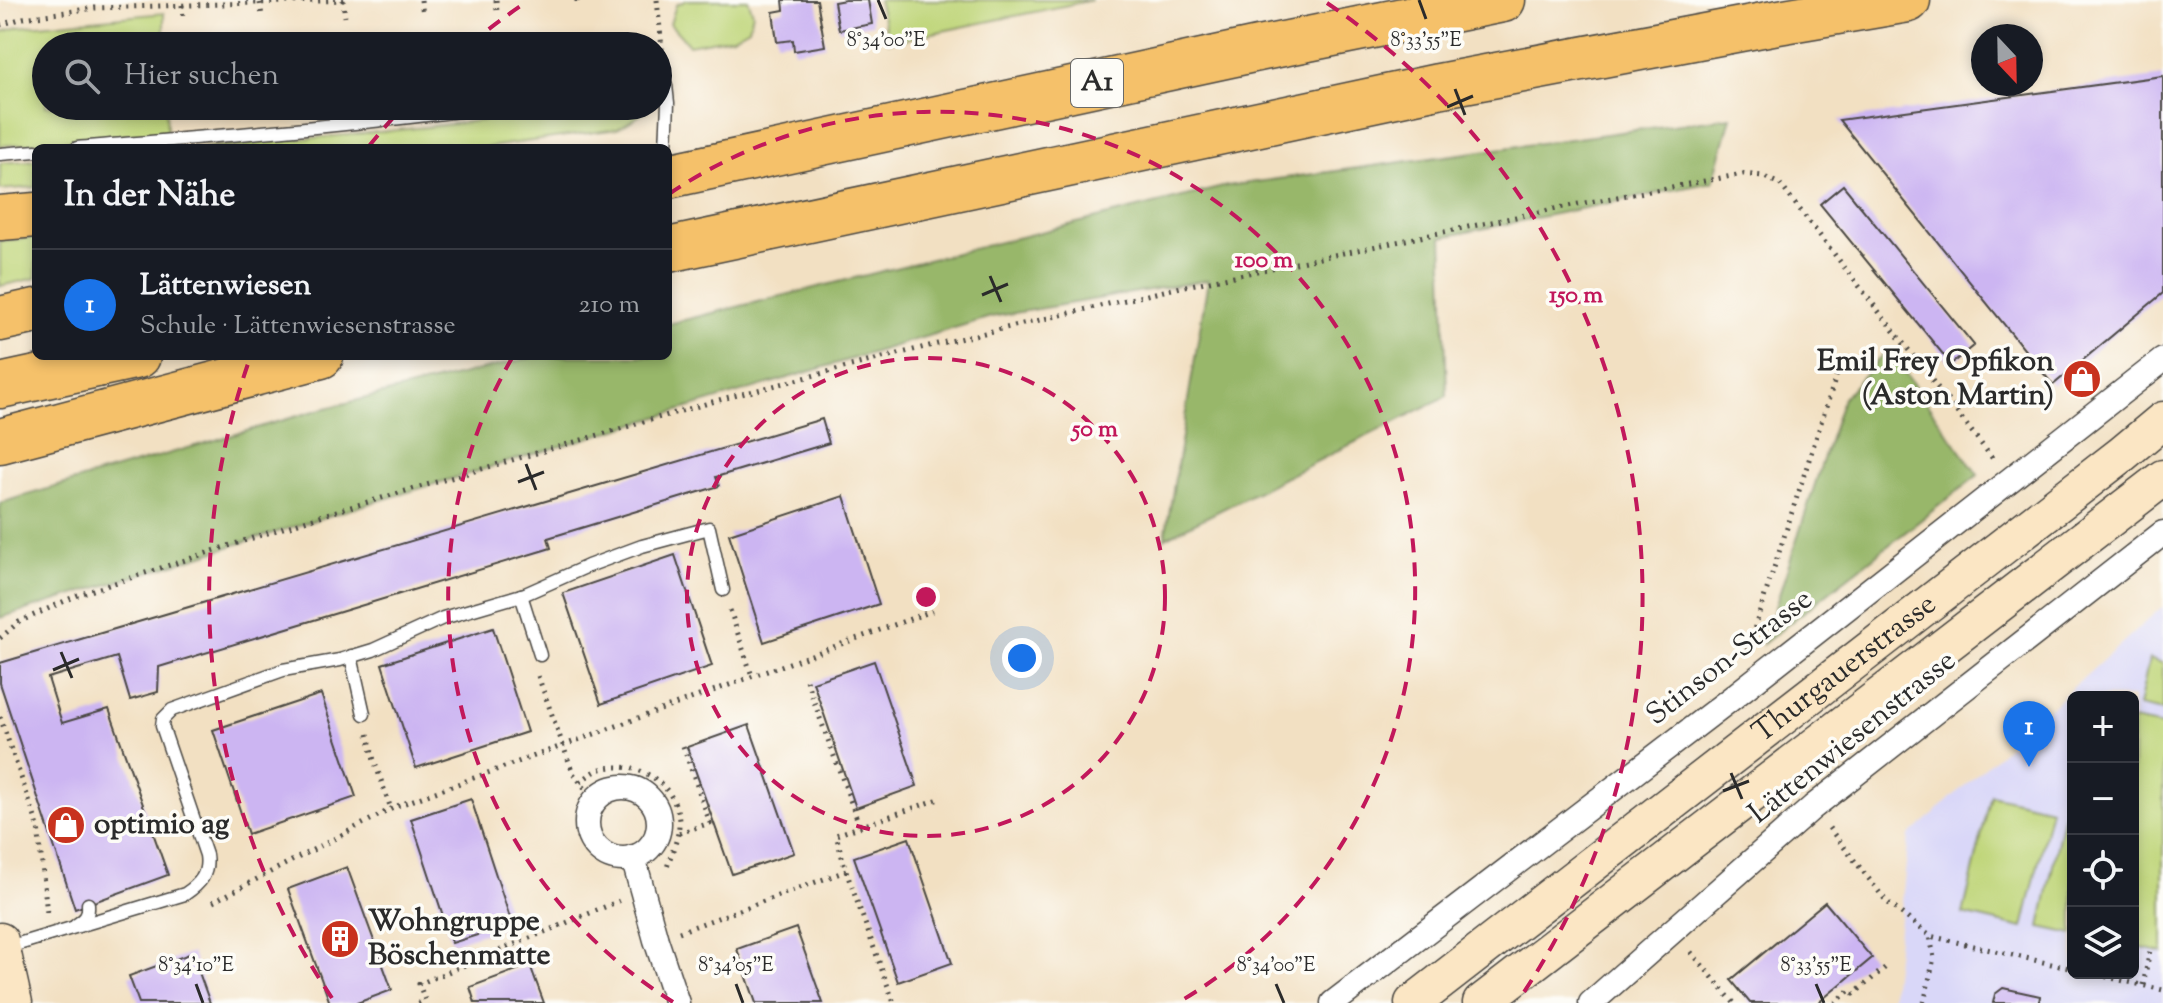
<!DOCTYPE html>
<html lang="de">
<meta charset="utf-8">
<style>
:root{--surface:#171b24;--page:#20242c;--text:#f1f3f6;--muted:#9ea1a6;--line:#363941;--accent:#1a73e8}
body{margin:0;font-family:"Sorts Mill Goudy",serif;background:var(--page);color:var(--text)}
.controls{position:absolute;right:24px;bottom:24px;display:grid;overflow:hidden;border-radius:12px;box-shadow:0 4px 12px #0003}
.controls button{width:72px;height:72px;display:grid;place-items:center;padding:0;border:0;border-bottom:2px solid var(--line);background:var(--surface);color:var(--text);font:40px sans-serif}
.compass{position:absolute;left:1971px;top:24px;width:72px;height:72px;border-radius:50%;background:var(--surface);box-shadow:0 4px 12px #0003;rotate:158deg}
.you{position:absolute;left:1022px;top:658px;width:28px;height:28px;margin:-20px;border:6px solid #fff;border-radius:50%;background:#1a73e8;box-shadow:0 0 0 12px #1a73e833}
.badge{display:grid;place-items:center;width:52px;height:52px;border-radius:50%;background:var(--accent);color:#fff;font-size:26px;font-weight:700}
.pin{position:absolute;translate:-50% -66px;filter:drop-shadow(0 2px 4px #0008)}
.pin::after{content:'';position:absolute;top:42px;width:28px;height:24px;background:inherit;clip-path:polygon(0 0,100% 0,50% 100%)}
.list{margin:0;padding:0;list-style:none}
h2{display:flex;justify-content:space-between;align-items:center;height:104px;margin:0;padding:0 32px;font-size:34px}
h2 small{font-size:26px;font-weight:400;color:var(--muted)}
.list li{display:grid;grid-template-columns:52px 1fr auto;gap:24px;align-items:center;box-sizing:border-box;height:112px;padding:0 32px;border-top:2px solid var(--line)}
.list b{display:block;font-size:30px;white-space:nowrap}
.list p{margin:0;font-size:26px;white-space:nowrap;color:var(--muted)}
.list em{font-size:26px;font-style:normal;color:var(--muted)}
.icon{flex:none;width:44px;height:44px;fill:none;stroke:currentColor;stroke-width:2;stroke-linecap:round;stroke-linejoin:round}
.map{position:relative;flex:none;width:2163px;height:1003px;overflow:hidden}
.search{position:absolute;background:var(--surface);box-shadow:0 4px 12px #0003;left:32px;top:32px;width:640px;height:88px;display:flex;align-items:center;gap:20px;box-sizing:border-box;padding:0 28px;border-radius:44px;color:var(--muted);font-size:30px}
.panel{position:absolute;background:var(--surface);box-shadow:0 4px 12px #0003;left:32px;top:144px;width:640px;height:216px;border-radius:12px}
.map>svg:first-child{display:block}
.built{fill:#d9d7f8;fill-rule:evenodd}
.green{fill:#c0d67a;stroke:#768052;stroke-width:2}
.forest{fill:#98b76a;stroke:#62714a;stroke-width:2}
.building{fill:#ccb5f2}
.lines{fill:none;stroke-linecap:round;stroke-linejoin:round}
.lane-casing{stroke:#494642;stroke-width:15}
.street-casing{stroke:#494642;stroke-width:27}
.secondary-casing{stroke:#494642;stroke-width:39}
.highway-casing{stroke:#494642;stroke-width:47}
.path{stroke:#494642;stroke-width:5;stroke-dasharray:2 6;stroke-linecap:butt}
.lane{stroke:#fff;stroke-width:12}
.street{stroke:#fff;stroke-width:24}
.secondary{stroke:#fbe6c4;stroke-width:36}
.highway{stroke:#f5c16b;stroke-width:44}
.ticks{fill:none;stroke:#2b2b2b;stroke-width:3}
.ring{fill:none;stroke:#c2185b;stroke-width:4;stroke-dasharray:14 10}
.labels{text-anchor:middle;dominant-baseline:central;stroke-width:7;stroke-linejoin:round;paint-order:stroke}
.shield{fill:#fdfcf7;stroke:#6a6a68;stroke-width:2}
.shield-label{font-size:28px;font-weight:bold;fill:#2b2b2b}
.poi-label{font-size:30px;font-weight:bold;fill:#2b2b2b;stroke:#fdfcf7;text-anchor:start}
.street-label{font-size:30px;fill:#2b2b2b;stroke:#fdfcf7}
.ticks-label{font-size:20px;text-anchor:middle;fill:#2b2b2b;stroke:#fdfcf7;stroke-width:7;stroke-linejoin:round;paint-order:stroke}
.centre{fill:#c2185b;stroke:#fdfcf7;stroke-width:4}
.ring-label{font-size:24px;text-anchor:middle;font-weight:bold;fill:#c2185b;stroke:#fdfcf7;stroke-width:7;stroke-linejoin:round;paint-order:stroke}
</style>
<div class="map">
<svg width="2163" height="1003" viewBox="0 0 2163 1003">
<rect width="100%" height="100%" fill="#fdfcf7"/>
<filter id="ink" filterUnits="userSpaceOnUse"><feTurbulence type="fractalNoise" baseFrequency=".0125" numOctaves="2"/><feDisplacementMap in="SourceGraphic" scale="16" xChannelSelector="R" yChannelSelector="G"/><feConvolveMatrix kernelMatrix="1 2 1 2 8 2 1 2 1" color-interpolation-filters="sRGB"/></filter>
<filter id="wash" filterUnits="userSpaceOnUse"><feTurbulence type="fractalNoise" baseFrequency=".006" numOctaves="4" result="noise"/><feDisplacementMap in="SourceGraphic" scale="32" xChannelSelector="R" yChannelSelector="G"/><feGaussianBlur stdDeviation="1.8" result="paint"/><feColorMatrix in="noise" values="0 0 0 0 0 0 0 0 0 0 0 0 0 0 0 0 0 1.4 0 .05"/><feComposite in="paint" operator="in"/></filter>
<g filter="url(#wash)">
<rect width="100%" height="100%" fill="#f2e0c2"/>
<!-- built -->
<path class="built" d="M2163,606V1003H1891L1909,836ZM2073,697H2133V973H2073Z"/>
<!-- green -->
<g class="green">
<path d="M687,0H748L753,13L749,28L733,37L689,45L670,24L676,5Z"/>
<path d="M878,0H1092L889,42Z"/>
<path d="M164,13V46H46V106H166L167,132L0,146V33L18,27Z"/>
<path d="M583,106H644L647,111L617,129L483,148H190C322,138 453,127 583,106Z"/>
<path d="M36,160V187L0,190V163Z"/>
<path d="M36,237V278L0,286V241Z"/>
<path d="M2149,659L2163,663V711L2139,706Z"/>
<path d="M2133,720L2163,726V953L2133,946Z"/>
<path d="M2073,770V934L2040,927Z"/>
<path d="M1991,795L2051,809L2023,928L1963,914Z"/>
</g>
<!-- forest -->
<g class="forest">
<path d="M1731,117L1713,182L1442,237L1447,396L1165,538L1208,280L991,317L338,513L0,618V503L318,410L537,356H668V324L1227,186Z"/>
<path d="M1888,349L1978,475L1763,644L1843,398Z"/>
</g>
<g id="blocks">
<!-- building -->
<g class="building">
<path d="M783,0H817L825,46L794,51L793,40L777,42L773,12L784,10Z"/>
<path d="M845,0H868L872,24L839,30L834,2Z"/>
<path d="M2163,76V293L2053,385L1839,120Z"/>
<path d="M1843,185L1974,345L1951,364L1820,204Z"/>
<path d="M822,419L829,443L716,477L719,486L548,538L551,548L159,667L158,692L130,700L117,657L48,678L62,723L109,709L168,875L75,909L0,683V663Z"/>
<path d="M844,496L879,604L764,642L729,534Z"/>
<path d="M675,555L712,666L601,704L563,593Z"/>
<path d="M493,628L527,732L416,768L382,664Z"/>
<path d="M874,661L917,786L856,808L813,682Z"/>
<path d="M321,694L356,797L248,834L213,730Z"/>
<path d="M749,725L794,853L732,874L687,747Z"/>
<path d="M471,799L512,924L452,943L411,819Z"/>
<path d="M909,838L952,963L898,982L854,857Z"/>
<path d="M347,867L392,990L357,1003H330L288,889Z"/>
<path d="M1825,902L1872,958L1818,1003H1750L1731,980Z"/>
<path d="M796,928L823,1003H756L737,949Z"/>
<path d="M192,953L210,1003H139L129,976Z"/>
<path d="M530,965L544,1003H475L470,987Z"/>
<path d="M2003,988L2040,996L2039,1003H1993L1995,994Z"/>
</g>
</g>
</g>
<g filter="url(#ink)">
<use href="#blocks" fill-opacity="0" stroke="#494642" stroke-width="2"/>
<g class="lines">
<defs>
<g id="lane">
<path d="M658,86L666,85L668,103L666,148"/>
<path d="M77,148C217,136 358,125 498,106"/>
<path d="M0,154L36,151"/>
<path d="M521,595L540,655"/>
<path d="M351,656L364,714"/>
<path d="M76,925C85,919 89,916 88,904"/>
<path d="M5,948L185,894C200,884 209,874 206,855L162,726L163,719L172,710L283,670L340,660L373,650L443,618L525,594L588,566L642,546L709,528L723,590"/>
</g>
<g id="street">
<circle cx="623" cy="823" r="36"/>
<path d="M633,857L656,940L677,1003"/>
<path d="M1333,1003L1732,698L2163,360"/>
<path d="M1591,1003L1813,807L2163,533"/>
</g>
<g id="secondary">
<path d="M0,941L14,1003"/>
<path id="s1" d="M1413,1003L2121,455L2163,420"/>
<path d="M1481,1003L2163,478"/>
</g>
<g id="highway">
<path d="M668,176L1258,49L1503,0"/>
<path d="M0,218L36,215"/>
<path d="M668,250L1438,86L1773,23L1908,0"/>
<path d="M0,319L36,311"/>
<path d="M0,386L138,356"/>
<path d="M0,441L321,356"/>
</g>
</defs>
<!-- lane casing -->
<use href="#lane" class="lane-casing"/>
<!-- street casing -->
<use href="#street" class="street-casing"/>
<!-- secondary casing -->
<use href="#secondary" class="secondary-casing"/>
<!-- highway casing -->
<use href="#highway" class="highway-casing"/>
<!-- path -->
<g class="path">
<path d="M343,0L345,17"/>
<path d="M421,0L423,15"/>
<path d="M496,0L497,12"/>
<path d="M577,0V8"/>
<path d="M657,0L664,67"/>
<path d="M260,3L262,16"/>
<path d="M182,5L183,20"/>
<path d="M0,25L23,18L95,8L348,0"/>
<path d="M730,610L752,676"/>
<path d="M0,638L19,622L78,595L323,515L726,398L933,345L1181,287L1573,205L1743,174L1762,176L1780,184L1993,459"/>
<path d="M1747,651L1843,355"/>
<path d="M538,676L573,773L594,800"/>
<path d="M806,680L860,827"/>
<path d="M0,717L38,826L47,914"/>
<path d="M368,734L373,757L391,809"/>
<path d="M580,782C587,777 594,771 601,769C637,760 675,782 679,820C680,837 671,853 667,868"/>
<path d="M1829,828L1887,902L1930,936L2073,969"/>
<path d="M679,833L710,823L683,746"/>
<path d="M846,871L894,1003"/>
<path d="M213,902L397,806L932,611"/>
<path d="M679,932L846,871L836,835L942,798"/>
<path d="M1691,952L1734,1003"/>
<path d="M2090,973L2163,990"/>
<path d="M2143,985L2150,950"/>
<path d="M418,1003L425,1000L419,984L619,901"/>
<path d="M1835,1003L1850,990L1854,994L1887,966"/>
<path d="M1924,1003L1934,958L1930,936"/>
</g>
<!-- lane -->
<use href="#lane" class="lane"/>
<!-- street -->
<use href="#street" class="street"/>
<!-- secondary -->
<use href="#secondary" class="secondary"/>
<!-- highway -->
<use href="#highway" class="highway"/>
</g>
</g>
<!-- ticks -->
<path class="ticks" d="M878,0L886,19M1419,0L1426,19M1455,89L1465,115M1447,107L1473,96M990,276L1001,302M982,295L1008,284M526,464L536,490M518,482L544,472M61,652L72,678M53,670L79,659M1731,773L1742,799M1723,791L1749,781M196,984L203,1003M736,984L743,1003M1276,984L1284,1003M1816,984L1824,1003"/>
<!-- distance rings -->
<g class="ring">
<circle cx="926" cy="597" r="239"/>
<path d="M673 1002A478 478 0 0 1 512 358M669 194A478 478 0 1 1 1179 1002"/>
<path d="M332 998A717 717 0 0 1 250 358M369 146A717 717 0 0 1 402 108M470 44A717 717 0 0 1 525 3M1327 3A717 717 0 0 1 1520 998"/>
</g>
<!-- icons -->
<defs>
<symbol id="shop-disc" viewBox="-11 -11 22 22"><circle r="9.5" fill="#c8321e" stroke="#fdfcf7"/><path d="M-5-2.5h2.3a2.7 3.5 0 0 1 5.4 0H5L5.5 6h-11ZM-1.5-2.5h3a1.5 2.3 0 0 0-3 0Z" fill="#fff"/></symbol>
<symbol id="building-disc" viewBox="-11 -11 22 22"><circle r="9.5" fill="#c8321e" stroke="#fdfcf7"/><path d="M-4-6H4V6H1V3H-1V6H-4ZM-2.5-4.3h1.7v1.8h-1.7ZM.8-4.3h1.7v1.8H.8ZM-2.5-1h1.7V.8h-1.7ZM.8-1h1.7V.8H.8Z" fill="#fff"/></symbol>
</defs>
<g fill-rule="evenodd">
<use href="#shop-disc" x="2060" y="357" width="44" height="44"/>
<use href="#shop-disc" x="44" y="803" width="44" height="44"/>
<use href="#building-disc" x="318" y="917" width="44" height="44"/>
</g>
<g class="labels">
<!-- shield labels -->
<rect class="shield" x="1071" y="59" width="52" height="48" rx="6"/>
<g class="shield-label">
<text x="1097" y="83">A1</text>
</g>
<!-- poi labels -->
<g class="poi-label">
<text x="2054" y="362" text-anchor="end">Emil Frey Opfikon<tspan x="2054" dy="34">(Aston Martin)</tspan></text>
<text x="94" y="825">optimio ag</text>
<text x="368" y="922">Wohngruppe<tspan x="368" dy="34">Böschenmatte</tspan></text>
</g>
<!-- street labels -->
<g class="street-label">
<text transform="translate(1730 658) rotate(-38)">Stinson-Strasse</text>
<text stroke="none"><textPath href="#s1" startOffset="546">Thurgauerstrasse</textPath></text>
<text transform="translate(1853 738) rotate(-39)">Lättenwiesenstrasse</text>
</g>
</g>
<g class="ticks-label">
<text x="886" y="46">8°34'00"E</text>
<text x="1426" y="46">8°33'55"E</text>
<text x="196" y="971">8°34'10"E</text>
<text x="736" y="971">8°34'05"E</text>
<text x="1276" y="971">8°34'00"E</text>
<text x="1816" y="971">8°33'55"E</text>
</g>
<circle cx="926" cy="597" r="12" class="centre"/>
<g class="ring-label">
<text x="1264" y="267">100 m</text>
<text x="1576" y="302">150 m</text>
<text x="1095" y="436">50 m</text>
</g>
</svg>
<div class="controls">
<button>+</button>
<button>−</button>
<button><svg class="icon" aria-label="locate" viewBox="0 0 24 24"><circle cx="12" cy="12" r="6"/><path d="M12 2v4M12 18v4M2 12h4M18 12h4"/></svg></button>
<button><svg class="icon" aria-label="layers" viewBox="0 0 24 24"><path d="M12 4l9 5-9 5-9-5zM3 14l9 5 9-5"/></svg></button>
</div>
<svg class="compass" viewBox="-18 -18 36 36"><path d="M0-13l5 13h-10z" fill="#e53935"/><path d="M0 13l5-13h-10z" fill="#9ea1a6"/></svg>
<div class="you"></div>
<div class="pin badge" style="left:2029px;top:767px">1</div>
<div class="search"><svg class="icon" aria-label="search" viewBox="0 0 24 24"><circle cx="10" cy="10" r="6"/><path d="M15 15l6 6"/></svg>Hier suchen</div>
<section class="panel">
<h2>In der Nähe<small></small></h2>
<ul class="list">
<li><span class="badge">1</span><div><b>Lättenwiesen</b><p>Schule · Lättenwiesenstrasse</p></div><em>210 m</em></li>
</ul>
</section>
</div>
